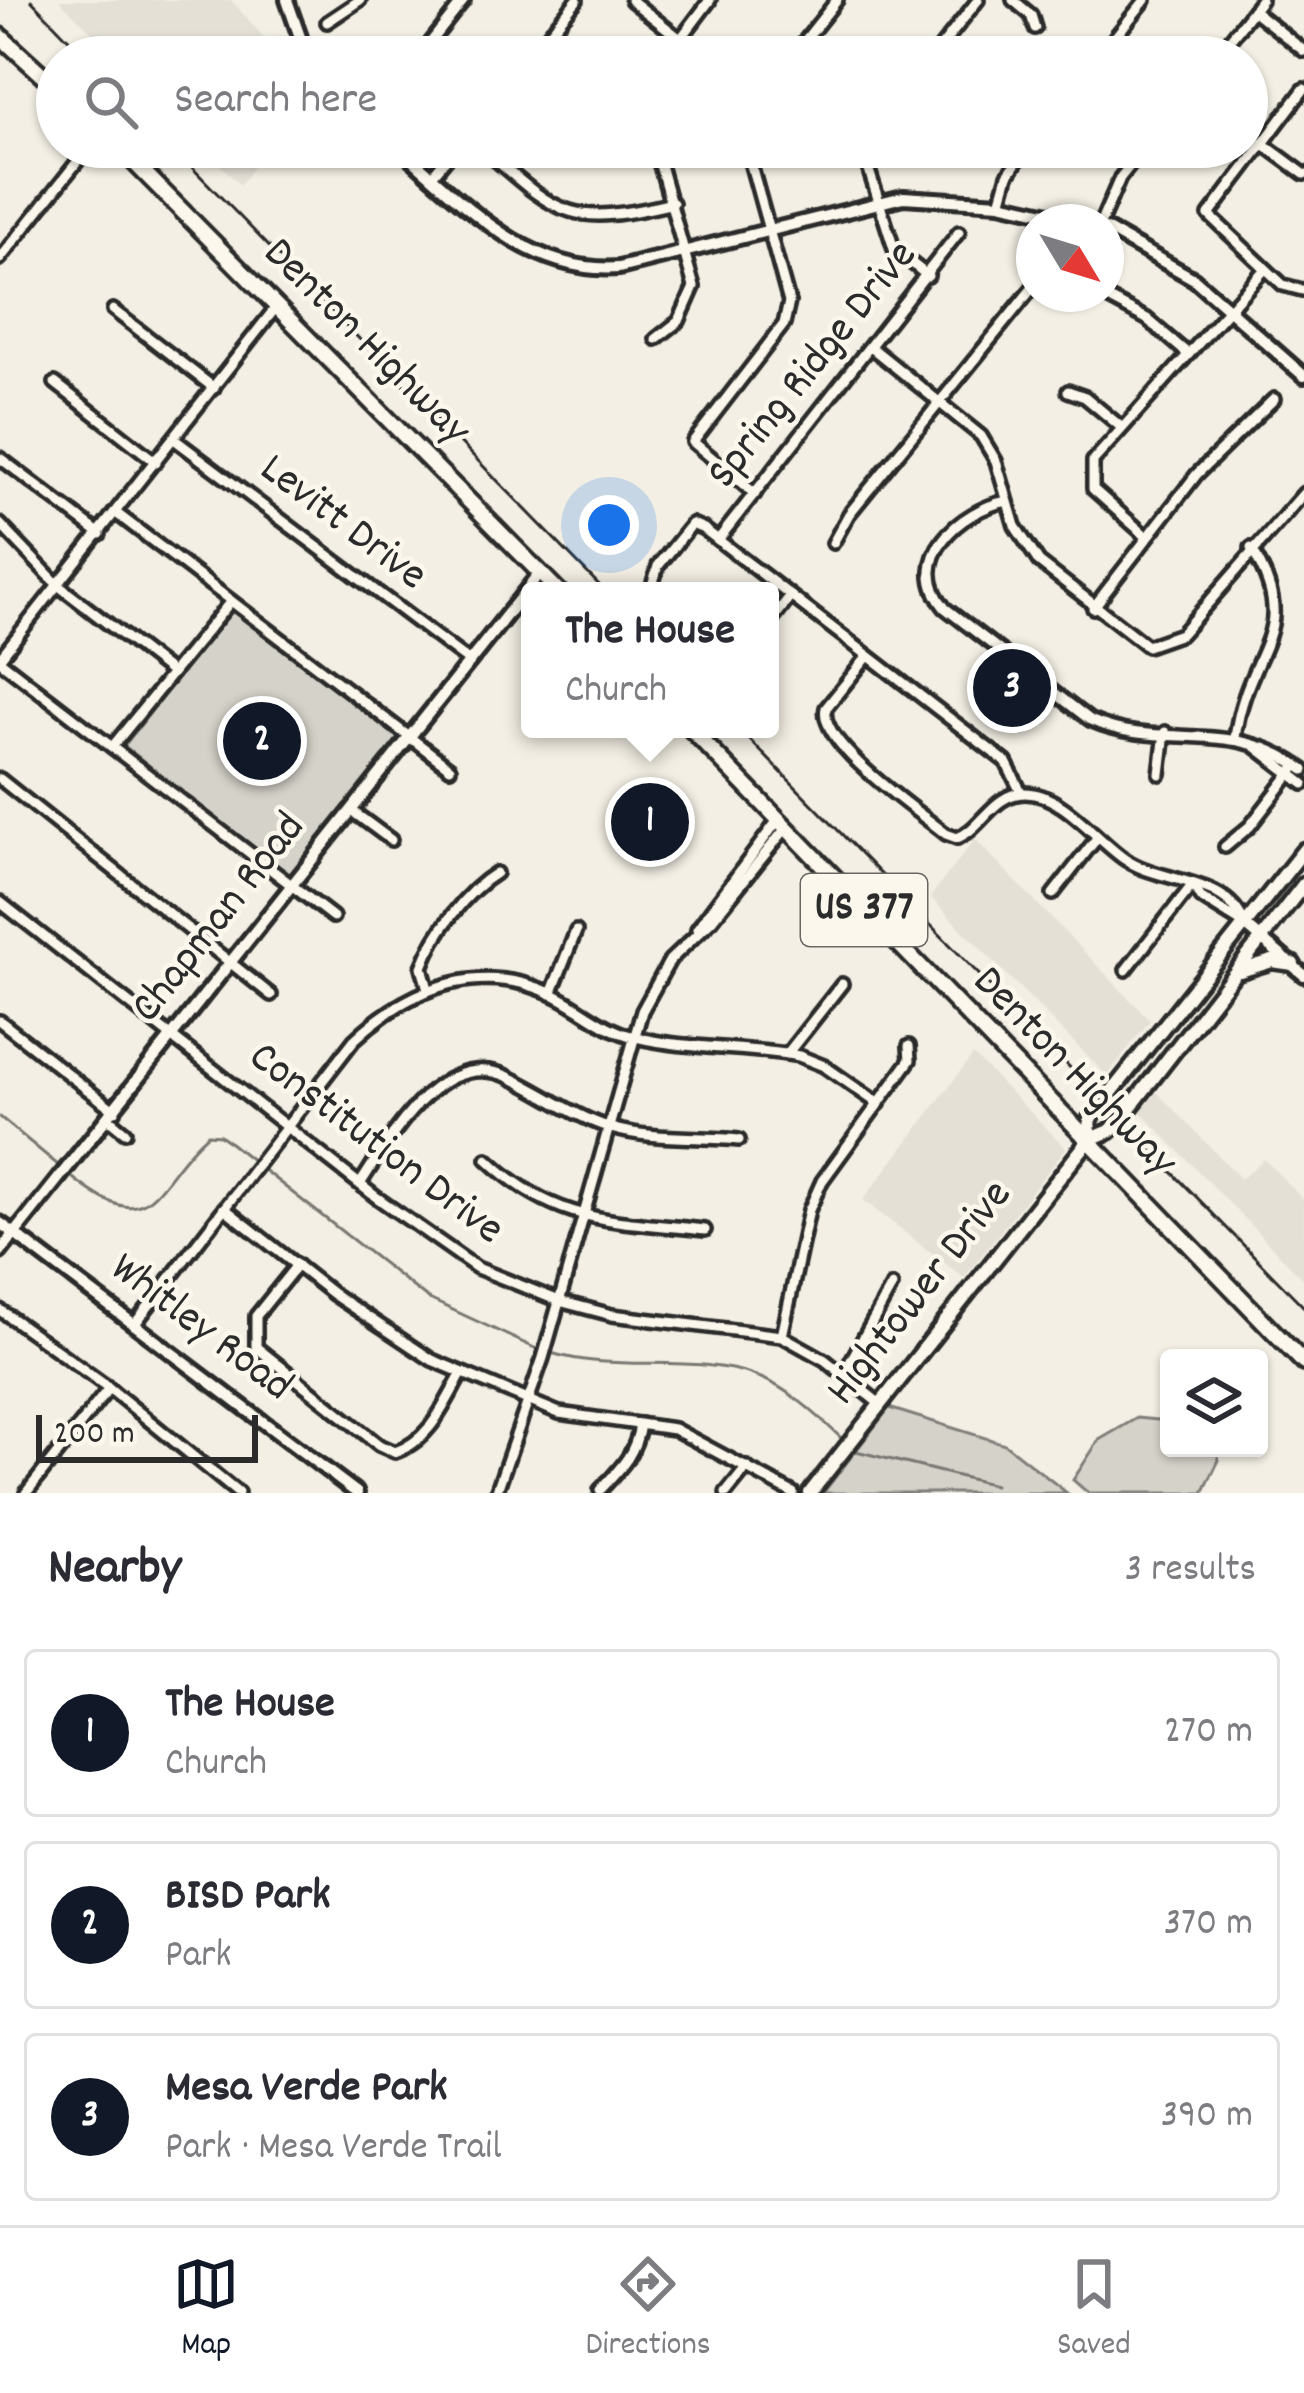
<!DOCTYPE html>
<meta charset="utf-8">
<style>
:root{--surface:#fff;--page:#f7f7f7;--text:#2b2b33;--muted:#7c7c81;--line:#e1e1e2;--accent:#111827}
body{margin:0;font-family:Dekko,sans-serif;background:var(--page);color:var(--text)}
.controls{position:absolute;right:36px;bottom:36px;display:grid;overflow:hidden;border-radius:12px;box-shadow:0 3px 9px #0004}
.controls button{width:108px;height:108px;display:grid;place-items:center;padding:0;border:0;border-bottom:3px solid var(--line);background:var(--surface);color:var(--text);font:60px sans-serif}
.compass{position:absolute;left:1016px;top:204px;width:108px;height:108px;border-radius:50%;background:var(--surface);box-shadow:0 3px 9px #0004;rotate:128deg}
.scale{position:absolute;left:36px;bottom:30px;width:222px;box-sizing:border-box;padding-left:12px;border:6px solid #2b2b2b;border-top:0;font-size:33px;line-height:42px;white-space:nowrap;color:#2b2b2b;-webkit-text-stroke:9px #fbf7ec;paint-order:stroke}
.you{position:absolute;left:609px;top:525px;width:42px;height:42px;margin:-30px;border:9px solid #fff;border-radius:50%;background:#1a73e8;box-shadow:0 0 0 18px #1a73e833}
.badge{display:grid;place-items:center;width:78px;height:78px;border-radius:50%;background:var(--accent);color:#fff;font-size:39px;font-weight:700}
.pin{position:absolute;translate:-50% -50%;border:6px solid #fff;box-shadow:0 3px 12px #0006}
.popup{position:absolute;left:521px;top:582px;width:258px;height:156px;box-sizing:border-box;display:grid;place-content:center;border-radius:12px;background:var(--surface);filter:drop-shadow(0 3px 9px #0005);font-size:39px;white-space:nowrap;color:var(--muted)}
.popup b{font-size:45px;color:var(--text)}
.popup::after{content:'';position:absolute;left:50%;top:100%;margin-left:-24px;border:24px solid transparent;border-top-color:var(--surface)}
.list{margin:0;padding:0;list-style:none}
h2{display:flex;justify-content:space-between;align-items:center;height:156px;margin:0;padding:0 48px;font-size:51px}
h2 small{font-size:39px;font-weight:400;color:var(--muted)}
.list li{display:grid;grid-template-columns:78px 1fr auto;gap:36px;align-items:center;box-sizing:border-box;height:168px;margin:0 24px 24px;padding:0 24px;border:3px solid var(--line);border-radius:12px}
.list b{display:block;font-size:45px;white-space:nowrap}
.list p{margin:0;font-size:39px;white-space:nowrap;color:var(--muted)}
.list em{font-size:39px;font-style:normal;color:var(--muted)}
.icon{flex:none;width:66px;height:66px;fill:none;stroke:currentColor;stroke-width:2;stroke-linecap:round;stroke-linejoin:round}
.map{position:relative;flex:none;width:1304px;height:1493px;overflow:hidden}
.search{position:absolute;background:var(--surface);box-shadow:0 3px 9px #0004;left:36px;right:36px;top:36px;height:132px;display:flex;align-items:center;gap:30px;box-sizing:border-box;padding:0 42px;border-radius:66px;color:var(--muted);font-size:45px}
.sheet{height:732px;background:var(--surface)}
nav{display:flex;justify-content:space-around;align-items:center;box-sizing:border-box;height:168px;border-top:3px solid var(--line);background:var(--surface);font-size:33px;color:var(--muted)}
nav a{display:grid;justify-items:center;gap:6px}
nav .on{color:var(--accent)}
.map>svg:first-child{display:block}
.built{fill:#e4e0d6}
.green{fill:#d5d2c9;stroke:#807e7a;stroke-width:3}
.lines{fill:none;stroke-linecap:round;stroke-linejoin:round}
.stream{stroke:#787772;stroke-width:3}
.minor-casing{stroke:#2b2b2b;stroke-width:18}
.tertiary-casing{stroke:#2b2b2b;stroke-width:20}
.secondary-casing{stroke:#2b2b2b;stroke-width:21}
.primary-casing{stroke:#2b2b2b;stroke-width:22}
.minor{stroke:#fbf7ec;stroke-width:9}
.tertiary{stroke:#fbf7ec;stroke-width:10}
.secondary{stroke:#fbf7ec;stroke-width:12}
.primary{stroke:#fbf7ec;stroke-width:14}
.rail{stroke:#2b2b2b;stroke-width:3}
.labels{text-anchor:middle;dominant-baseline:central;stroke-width:9;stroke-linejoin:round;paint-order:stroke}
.shield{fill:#fbf7ec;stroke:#696865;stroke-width:3}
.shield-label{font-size:42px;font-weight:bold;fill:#2b2b2b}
.street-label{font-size:45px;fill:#2b2b2b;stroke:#fbf7ec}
</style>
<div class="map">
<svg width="1304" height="1493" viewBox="0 0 1304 1493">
<rect width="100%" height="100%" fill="#f3efe4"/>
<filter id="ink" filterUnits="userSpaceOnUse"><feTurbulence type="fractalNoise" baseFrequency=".00833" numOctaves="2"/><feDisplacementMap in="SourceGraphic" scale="24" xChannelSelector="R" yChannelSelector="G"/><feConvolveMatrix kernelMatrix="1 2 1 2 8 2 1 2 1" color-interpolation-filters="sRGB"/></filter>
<g filter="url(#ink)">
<!-- built -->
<g class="built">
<path d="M59,0H231L274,49L266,57H117Z"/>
<path d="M203,147H268L240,185Z"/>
<path d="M975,839L1150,1020L1107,1076L930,897Z"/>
<path d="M973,1055L1066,1148L964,1278L863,1200Z"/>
<path d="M1155,1090L1241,1179L1264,1159L1304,1200V1280L1138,1109Z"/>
</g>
<!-- green -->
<g class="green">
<path d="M233,606L400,737L291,876L124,746Z"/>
<path d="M1007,660L1040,686L1018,716L984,690Z"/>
<path d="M889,1408L1005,1444L1067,1493H823Z"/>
<path d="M1137,1418L1169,1421V1448H1216L1219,1460L1203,1493H1088L1073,1480L1099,1440Z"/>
</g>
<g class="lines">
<!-- stream -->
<g class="stream">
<path d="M0,1117L58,1165"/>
<path d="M261,1168L427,1298L539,1350"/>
<path d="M73,1178C156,1245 153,1180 208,1134L220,1135L253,1161"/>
<path d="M551,1353C616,1373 695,1353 756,1376C787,1387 817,1415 840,1437"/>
<path d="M856,1451L994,1485"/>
</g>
<defs>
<g id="minor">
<path d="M631,0L679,38"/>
<path d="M1013,0L1031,15L1035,28"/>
<path d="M1253,10L1304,51"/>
<path d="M327,22L360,0"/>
<path d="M419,57L464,0"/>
<path d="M530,57L577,0"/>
<path d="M667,57L710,0"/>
<path d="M792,57L837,0"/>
<path d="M933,57L978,0"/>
<path d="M1099,57L1145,0"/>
<path d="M1216,57L1261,0"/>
<path d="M1262,143L1304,174"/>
<path d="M481,147C560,216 568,228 673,203"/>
<path d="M655,147L694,287L679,321L656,339"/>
<path d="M746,147L789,302L784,324L693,442L755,494"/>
<path d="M867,147L866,161L894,249L928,276"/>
<path d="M432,176L456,147"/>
<path d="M1000,203L1008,175L1027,147"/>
<path d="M1101,222L1120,178L1145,147"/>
<path d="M0,259L89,147"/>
<path d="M1302,290L1283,285L1209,215L1304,89"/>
<path d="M1100,294L1147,319L1188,354"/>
<path d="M113,310L214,388"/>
<path d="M872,348L981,436L996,461L1015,526L1039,562L1147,646L1181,634L1304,493"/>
<path d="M55,383L156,462"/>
<path d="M1068,391L1085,397L1121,427"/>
<path d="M174,439L470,662"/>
<path d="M0,458L100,534"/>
<path d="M1007,501C961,510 904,559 945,608L1090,720C1162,752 1233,716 1304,770"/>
<path d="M116,513L450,768"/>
<path d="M0,524L59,586L172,673"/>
<path d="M1147,537L1093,489V461L1265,269"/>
<path d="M718,540L959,232"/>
<path d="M833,543L849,514L1034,286"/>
<path d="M651,589L658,566L692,524L704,529L1006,762L1021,792"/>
<path d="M1093,608L1197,474L1274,399"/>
<path d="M770,623L791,596"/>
<path d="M868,656L826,708C817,743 919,812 946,834L957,838C982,829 993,793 1025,793C1062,793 1097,841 1126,860C1165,885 1227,876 1245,925"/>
<path d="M0,658L277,306"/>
<path d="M0,661L333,917"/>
<path d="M1235,738C1247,645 1304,635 1251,548"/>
<path d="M112,747L231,601"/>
<path d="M1256,747L1304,784"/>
<path d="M1160,774L1165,732"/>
<path d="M0,779L271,995"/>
<path d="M352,811L391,840"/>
<path d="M1225,847L1250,826L1297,765"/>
<path d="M1193,884L1200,897L1245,925"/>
<path d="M1053,894L1097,838"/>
<path d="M0,902L376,1197L477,1268L559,1301L612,1315L782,1336L825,1360L880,1404"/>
<path d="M697,929L778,820"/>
<path d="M1126,970L1193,884"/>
<path d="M428,989L422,967C435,933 465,892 496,873"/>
<path d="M551,994L576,931"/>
<path d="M0,1021L115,1111"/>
<path d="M787,1054L842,984"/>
<path d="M109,1119L125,1132"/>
<path d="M487,1159C558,1226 615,1220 705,1230"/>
<path d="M360,1184C391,1137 442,1044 511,1078C545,1094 575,1117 611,1128C651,1140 697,1136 739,1140"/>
<path d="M224,1208L333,1294L432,1360L559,1413L674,1429L793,1493"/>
<path d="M297,1265L256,1316V1347L379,1445L395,1452C430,1441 444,1404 461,1375"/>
<path d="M0,1310L109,1388L238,1493"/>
<path d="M134,1325L354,1040C412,985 486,958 562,999C586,1012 607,1031 635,1037C688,1050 745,1046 799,1056L824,1066L879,1104"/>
<path d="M782,1336L809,1210L822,1181L910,1060L909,1046"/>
<path d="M843,1375L892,1286"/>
<path d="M600,1490C620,1469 636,1454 640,1424"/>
<path d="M26,1493L109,1388"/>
<path d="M496,1493L543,1358L642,1011L670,960L712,920L786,828"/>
<path d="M726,1493L747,1467"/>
</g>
<g id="tertiary">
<path d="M287,0L307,57"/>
<path d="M398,147C462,202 528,275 619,268L903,197L1000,203L1085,222"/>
<path d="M1106,229L1194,279L1304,376"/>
<path d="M1245,925L1304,975"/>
<path d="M0,1223L357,1493"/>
<path d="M0,1252L540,573"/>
</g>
<g id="secondary">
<path d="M1240,971L1272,961L1293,964"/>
<path d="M1089,1140L1090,1119L1304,850"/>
<path d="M810,1493L1089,1140L1110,1131L1122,1118L1304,884"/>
</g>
<g id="primary">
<path d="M0,36L57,88"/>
<path d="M119,147L558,591"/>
<path d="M691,729L1304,1363"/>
</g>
</defs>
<!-- minor casing -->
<use href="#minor" class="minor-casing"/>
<!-- tertiary casing -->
<use href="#tertiary" class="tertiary-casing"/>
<!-- secondary casing -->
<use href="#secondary" class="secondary-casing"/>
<!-- primary casing -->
<use href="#primary" class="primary-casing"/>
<!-- minor -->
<use href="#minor" class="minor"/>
<!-- tertiary -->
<use href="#tertiary" class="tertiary"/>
<!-- secondary -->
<use href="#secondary" class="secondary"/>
<!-- primary -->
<use href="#primary" class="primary"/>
<!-- rail -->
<g class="rail">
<path d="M31,0L86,57"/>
<path d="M172,147L605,591"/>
<path d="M739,729L1304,1307"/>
</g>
</g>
</g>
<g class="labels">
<!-- shield labels -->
<rect class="shield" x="801" y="874" width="126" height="72" rx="9"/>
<g class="shield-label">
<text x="864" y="910">US 377</text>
</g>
<!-- street labels -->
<g class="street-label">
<text transform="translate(365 343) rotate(45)">Denton Highway</text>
<text transform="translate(814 366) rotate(-51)">Spring Ridge Drive</text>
<text transform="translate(342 524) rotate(37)">Levitt Drive</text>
<text transform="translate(220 919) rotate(-52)">Chapman Road</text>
<text transform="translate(1073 1073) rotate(46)">Denton Highway</text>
<text transform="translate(375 1145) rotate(37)">Constitution Drive</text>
<text transform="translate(921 1294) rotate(-52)">Hightower Drive</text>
<text transform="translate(200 1329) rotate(37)">Whitley Road</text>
</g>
</g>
</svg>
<div class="controls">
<button><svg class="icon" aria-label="layers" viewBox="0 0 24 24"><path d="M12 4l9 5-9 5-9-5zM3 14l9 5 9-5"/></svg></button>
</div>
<svg class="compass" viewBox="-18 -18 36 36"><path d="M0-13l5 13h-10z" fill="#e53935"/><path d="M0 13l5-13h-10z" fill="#7c7c81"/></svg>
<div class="scale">200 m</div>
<div class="you"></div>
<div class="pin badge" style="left:650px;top:822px">1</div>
<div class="popup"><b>The House</b>Church</div>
<div class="pin badge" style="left:262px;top:741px">2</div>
<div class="pin badge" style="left:1012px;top:688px">3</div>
<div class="search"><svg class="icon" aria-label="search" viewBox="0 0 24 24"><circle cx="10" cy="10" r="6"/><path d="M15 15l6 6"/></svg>Search here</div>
</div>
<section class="sheet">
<h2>Nearby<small>3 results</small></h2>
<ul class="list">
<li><span class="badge">1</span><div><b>The House</b><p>Church</p></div><em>270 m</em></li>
<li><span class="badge">2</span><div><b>BISD Park</b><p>Park</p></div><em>370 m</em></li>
<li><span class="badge">3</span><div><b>Mesa Verde Park</b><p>Park · Mesa Verde Trail</p></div><em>390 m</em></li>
</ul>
</section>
<nav>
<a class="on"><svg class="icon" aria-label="map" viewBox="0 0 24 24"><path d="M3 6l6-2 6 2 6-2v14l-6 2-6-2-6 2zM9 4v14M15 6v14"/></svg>Map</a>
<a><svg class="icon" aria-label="directions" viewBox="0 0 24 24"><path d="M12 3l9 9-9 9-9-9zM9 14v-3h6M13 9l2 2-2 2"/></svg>Directions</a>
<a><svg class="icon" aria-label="saved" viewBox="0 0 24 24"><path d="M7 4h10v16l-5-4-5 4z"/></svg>Saved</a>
</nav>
